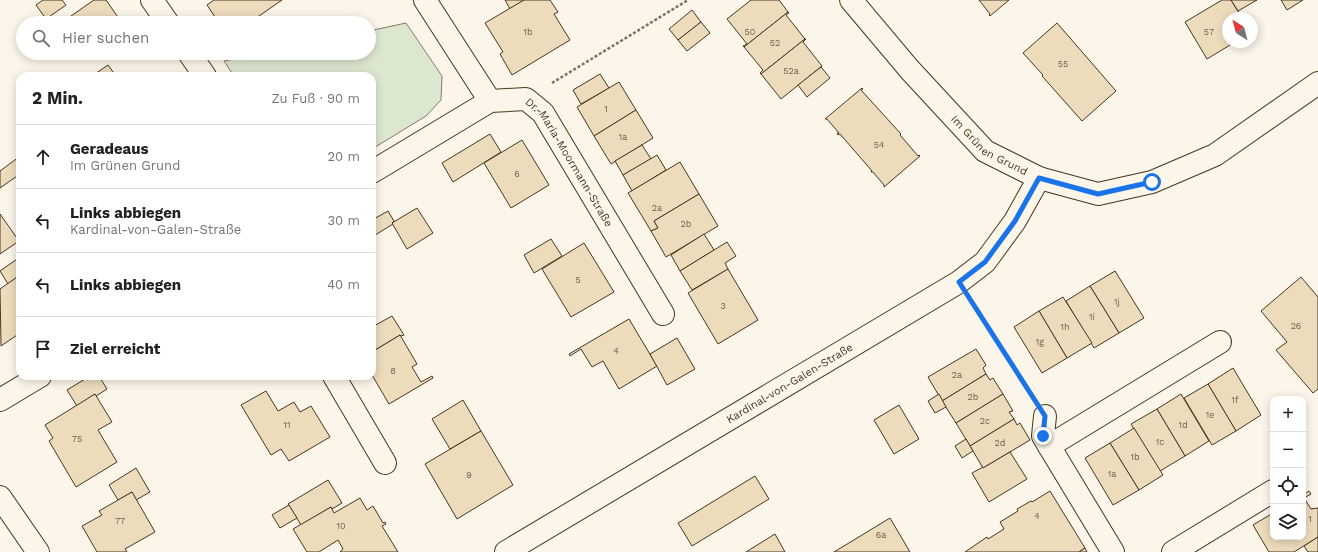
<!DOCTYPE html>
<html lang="de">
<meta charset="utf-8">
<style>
:root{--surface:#fff;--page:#f2f2f2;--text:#202124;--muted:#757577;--line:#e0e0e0}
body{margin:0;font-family:"Work Sans",sans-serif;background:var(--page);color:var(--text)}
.controls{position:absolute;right:12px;bottom:12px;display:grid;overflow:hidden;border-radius:8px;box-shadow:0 2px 10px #0003}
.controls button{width:36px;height:36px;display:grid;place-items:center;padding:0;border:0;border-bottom:1px solid var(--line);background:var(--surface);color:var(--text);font:20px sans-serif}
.compass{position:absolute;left:1222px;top:12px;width:36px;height:36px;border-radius:50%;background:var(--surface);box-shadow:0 2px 10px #0003;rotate:324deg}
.stop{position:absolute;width:12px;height:12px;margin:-9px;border:3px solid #1a73e8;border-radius:50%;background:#fff}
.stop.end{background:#1a73e8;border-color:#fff;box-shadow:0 1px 4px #0008}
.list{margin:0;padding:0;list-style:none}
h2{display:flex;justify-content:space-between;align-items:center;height:52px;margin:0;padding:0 16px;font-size:17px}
h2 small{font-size:13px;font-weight:400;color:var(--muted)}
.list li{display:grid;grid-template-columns:26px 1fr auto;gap:12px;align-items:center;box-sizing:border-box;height:64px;padding:0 16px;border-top:1px solid var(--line)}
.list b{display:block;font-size:15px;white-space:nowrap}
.list p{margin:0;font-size:13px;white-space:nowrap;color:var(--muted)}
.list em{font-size:13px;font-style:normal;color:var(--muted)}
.icon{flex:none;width:22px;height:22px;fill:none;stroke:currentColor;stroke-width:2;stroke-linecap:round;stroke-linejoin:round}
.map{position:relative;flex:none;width:1318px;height:552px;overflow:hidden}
.search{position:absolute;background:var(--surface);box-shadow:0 2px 10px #0003;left:16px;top:16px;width:360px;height:44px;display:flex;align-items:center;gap:10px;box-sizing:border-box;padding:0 14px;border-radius:22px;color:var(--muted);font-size:15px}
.panel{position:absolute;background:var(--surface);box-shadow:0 2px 10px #0003;left:16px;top:72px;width:360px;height:308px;border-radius:12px}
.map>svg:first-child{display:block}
.green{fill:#dce7d0;stroke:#887966}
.building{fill:#ecdcbc;stroke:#4a3520}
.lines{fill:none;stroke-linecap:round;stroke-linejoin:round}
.minor-casing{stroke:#4a3520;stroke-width:24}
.path{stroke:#7f6f5c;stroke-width:2.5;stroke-dasharray:3 2;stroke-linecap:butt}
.minor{stroke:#fbf6e9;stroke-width:22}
.route{stroke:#1a73e8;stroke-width:5}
.labels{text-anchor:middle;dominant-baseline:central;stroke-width:3;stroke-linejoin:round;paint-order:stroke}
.number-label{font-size:9px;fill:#725f47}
.street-label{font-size:11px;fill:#4a3520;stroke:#fbf6e9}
</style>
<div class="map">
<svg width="1318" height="552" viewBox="0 0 1318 552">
<rect width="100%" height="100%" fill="#fbf6e9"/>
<!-- green -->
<path class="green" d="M406,23L442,76L441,100L426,116L372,149V76H234L224,61L264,53H369V31Z"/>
<!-- building -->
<g class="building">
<path d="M43,0H62L66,5L46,19L36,5Z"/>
<path d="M94,0H106L122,23H76L71,16Z"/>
<path d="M214,0H282L249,23H219L207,5Z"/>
<path d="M505,0H524L510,9Z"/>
<path d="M524,0H550L558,12L554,14L570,40L512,75L500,54L503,52L485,23Z"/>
<path d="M751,0H779L788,12L744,47L743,46L747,44L727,19Z"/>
<path d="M979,0H1009L990,16L989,15L990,14Z"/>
<path d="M1222,0H1231L1242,18H1228V42H1235L1207,59L1185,22Z"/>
<path d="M1231,0H1257L1238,11Z"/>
<path d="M1281,0H1303L1287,10Z"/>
<path d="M692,10L701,22L678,40L669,29Z"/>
<path d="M788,12L789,13L786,15L805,39L761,74L760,73L763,70L744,47Z"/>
<path d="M701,22L710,33L687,51L678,40Z"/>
<path d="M1057,23L1116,91L1082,121L1042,76L1043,75L1023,53Z"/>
<path d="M805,39H806L803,42L822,66L781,99L761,74Z"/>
<path d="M108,65L116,76H92Z"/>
<path d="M821,67L830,78L807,97L798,85Z"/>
<path d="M600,74L609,88L581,104L573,90Z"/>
<path d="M619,82L636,110L594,136L577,107Z"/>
<path d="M862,88L863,89L861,90L901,134L900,135L918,156L919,155L920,156L884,187V185L873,172H871L872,171L840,134L838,135L837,133H839L827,119H825Z"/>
<path d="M636,110L653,138L611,164L594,136Z"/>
<path d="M490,134L501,152L453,182L442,163Z"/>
<path d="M522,140L549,185L511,208L484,163Z"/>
<path d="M642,145L651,159L623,175L615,161Z"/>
<path d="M657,155L666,170L632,191L623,175Z"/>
<path d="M19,157L20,174L0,188V171Z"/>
<path d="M680,162L699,194L654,221L658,228L651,231L628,193Z"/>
<path d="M699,194L718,226L666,257L651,231L658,228L654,221Z"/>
<path d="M417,208L433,233L407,249L392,223Z"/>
<path d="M388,211L394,221L392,223L393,224L372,237V220Z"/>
<path d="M0,214L19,241L0,254Z"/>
<path d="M704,234L714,250L680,271L671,255Z"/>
<path d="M551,239L562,256L534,273L524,255Z"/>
<path d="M727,242L736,256L725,263L728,269L692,290L680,271Z"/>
<path d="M584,243L614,292L571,317L542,269Z"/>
<path d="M20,257V275L8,284L0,271Z"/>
<path d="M728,269L758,320L718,344L688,293Z"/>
<path d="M1115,271L1144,318L1119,333L1090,286Z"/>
<path d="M20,275V333L1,346L0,289Z"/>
<path d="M1301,277L1318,297V389L1313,393L1276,350L1287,342L1261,311Z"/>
<path d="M1090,286L1119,333L1094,348L1066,301Z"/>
<path d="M1063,297L1092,343L1067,358L1039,311Z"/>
<path d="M1039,311L1067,358L1042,373L1014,327Z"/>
<path d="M392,316L404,335L401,336L400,335L372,352V327Z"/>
<path d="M629,319L657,366L619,389L603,361L592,367L581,349L570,356L569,354Z"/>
<path d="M400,335L417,364L412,367L421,382L432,376L433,378L389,404L372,375V352Z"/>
<path d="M677,338L695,369L667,385L650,354Z"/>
<path d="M976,349L986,365L983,368L986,374L942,401L928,377Z"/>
<path d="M1233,368L1261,415L1236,431L1208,384Z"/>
<path d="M986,374L990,380L993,378L1003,394L956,423L942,401Z"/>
<path d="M90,376H99L107,389L96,396L95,394L77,406L67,390Z"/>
<path d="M1208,384L1236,431L1212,445L1184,398Z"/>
<path d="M266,391L278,411L294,402L300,412L311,406L330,437L289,461L281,449L271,455L241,405Z"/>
<path d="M95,394L112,422L98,430L117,462L76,487L49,441L53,438L45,425Z"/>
<path d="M939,394L946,407L935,413L928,401Z"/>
<path d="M1003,394L1013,411L1009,412L1014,419L970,446L956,423Z"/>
<path d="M1181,394L1209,441L1185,456L1157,409Z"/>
<path d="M463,400L481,431L450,449L432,419Z"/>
<path d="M899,405L919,439L894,454L874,420Z"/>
<path d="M1157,409L1185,456L1160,471L1131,424Z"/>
<path d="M1014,419L1017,425L1020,423L1030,440L983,468L970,446Z"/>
<path d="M1134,428L1163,475L1139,490L1110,443Z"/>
<path d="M481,431L513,485L457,519L425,464Z"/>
<path d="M966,439L973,451L962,458L955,446Z"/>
<path d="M1110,443L1139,490L1113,505L1085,458Z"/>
<path d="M1010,452L1027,479L989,502L972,473L983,467V468Z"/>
<path d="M136,468L150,492L136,500L132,492L118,500L109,485Z"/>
<path d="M755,476L769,499L692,546L678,523Z"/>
<path d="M328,480L342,503L332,509L331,507L301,525L288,504Z"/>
<path d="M1050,491L1085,548L1079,552H965L987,537L988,539L1004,529L1000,522L1018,511L1017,509L1031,501L1032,502Z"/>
<path d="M1309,491L1311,494L1304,498L1311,509L1318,508V537L1294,552H1269L1253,525L1273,513V537H1303V495Z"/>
<path d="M132,492L155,532L125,549L127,552H97L82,526L102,515L99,511Z"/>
<path d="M360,498L367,510L373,506L383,523L385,522L386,524L382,526L398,552H340L343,549L338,540L319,552H307L293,529L331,507L334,513Z"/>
<path d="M289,505L297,518L280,528L272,515Z"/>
<path d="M890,518L910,552H834Z"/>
<path d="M775,534L785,552H746Z"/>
<path d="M1318,537V552H1308L1304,546Z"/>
<path d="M1085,548L1087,552H1079Z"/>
</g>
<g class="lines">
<defs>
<g id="minor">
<path d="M152,0L168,23"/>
<path d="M425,0L490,101"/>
<path id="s1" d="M851,0L910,70L985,151L1039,178L1098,194L1152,182L1215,155L1318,83"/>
<path d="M189,53L205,76"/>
<path id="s2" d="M372,172L490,101L526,99L543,113L663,314"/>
<path d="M334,376L385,463"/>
<path d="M0,400L40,376"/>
<path d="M1045,416L1043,436L1113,552"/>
<path d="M1049,446L1220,342"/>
<path d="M0,497L38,552"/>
<path id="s3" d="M506,552L959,282L985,262L1015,221L1039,178"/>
<path d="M1173,552L1273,491"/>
</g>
</defs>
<!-- minor casing -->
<use href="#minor" class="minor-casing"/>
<!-- path -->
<g class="path">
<path d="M552,83L688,0"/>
<path d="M974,306L1030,393"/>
</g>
<!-- minor -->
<use href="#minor" class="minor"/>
</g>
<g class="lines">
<!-- route -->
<path class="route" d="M1043,436L1045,416L959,282L985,262L1015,221L1039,178L1098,194L1152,182"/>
</g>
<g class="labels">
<!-- number labels -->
<g class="number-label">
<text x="528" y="32">1b</text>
<text x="750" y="32">50</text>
<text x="1209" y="32">57</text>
<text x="775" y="43">52</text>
<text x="1063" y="64">55</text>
<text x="791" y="71">52a</text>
<text x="606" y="109">1</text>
<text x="623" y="137">1a</text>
<text x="879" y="145">54</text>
<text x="517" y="174">6</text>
<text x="657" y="208">2a</text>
<text x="686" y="224">2b</text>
<text x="578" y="280">5</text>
<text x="1117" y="302">1j</text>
<text x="723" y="306">3</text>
<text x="1092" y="317">1i</text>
<text x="1296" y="326">26</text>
<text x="1065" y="327">1h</text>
<text x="1040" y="342">1g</text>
<text x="616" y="351">4</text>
<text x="393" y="371">8</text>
<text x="957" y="375">2a</text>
<text x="973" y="397">2b</text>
<text x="1235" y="400">1f</text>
<text x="1210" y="415">1e</text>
<text x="985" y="421">2c</text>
<text x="287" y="425">11</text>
<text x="1183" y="425">1d</text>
<text x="77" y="439">75</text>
<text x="1160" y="442">1c</text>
<text x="1000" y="443">2d</text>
<text x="1135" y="457">1b</text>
<text x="1112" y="474">1a</text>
<text x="469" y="475">9</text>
<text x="1037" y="516">4</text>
<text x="1310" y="519">1</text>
<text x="120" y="521">77</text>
<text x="341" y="526">10</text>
<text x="881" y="535">6a</text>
</g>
<!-- street labels -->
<g class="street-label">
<text stroke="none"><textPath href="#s1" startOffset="202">Im Grünen Grund</textPath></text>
<text stroke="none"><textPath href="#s2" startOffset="251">Dr.-Maria-Moormann-Straße</textPath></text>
<text stroke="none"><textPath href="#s3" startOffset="330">Kardinal-von-Galen-Straße</textPath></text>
</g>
</g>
</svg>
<div class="controls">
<button>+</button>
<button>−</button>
<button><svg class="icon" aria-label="locate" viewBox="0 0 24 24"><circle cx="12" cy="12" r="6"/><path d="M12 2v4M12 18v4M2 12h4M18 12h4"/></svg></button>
<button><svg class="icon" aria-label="layers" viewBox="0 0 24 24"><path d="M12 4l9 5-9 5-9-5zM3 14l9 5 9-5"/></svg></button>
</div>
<svg class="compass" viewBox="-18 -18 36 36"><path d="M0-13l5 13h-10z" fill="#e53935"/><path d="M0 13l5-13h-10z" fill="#757577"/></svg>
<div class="stop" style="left:1152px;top:182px"></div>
<div class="stop end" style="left:1043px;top:436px"></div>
<div class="search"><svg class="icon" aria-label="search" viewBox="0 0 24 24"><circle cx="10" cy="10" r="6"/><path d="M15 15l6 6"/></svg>Hier suchen</div>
<section class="panel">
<h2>2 Min.<small>Zu Fuß · 90 m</small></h2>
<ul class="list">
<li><svg class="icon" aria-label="ahead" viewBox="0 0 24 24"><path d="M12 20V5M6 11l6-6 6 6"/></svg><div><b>Geradeaus</b><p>Im Grünen Grund</p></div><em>20 m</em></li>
<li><svg class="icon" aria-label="left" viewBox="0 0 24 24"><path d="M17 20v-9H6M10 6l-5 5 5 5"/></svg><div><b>Links abbiegen</b><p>Kardinal-von-Galen-Straße</p></div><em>30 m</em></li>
<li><svg class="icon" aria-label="left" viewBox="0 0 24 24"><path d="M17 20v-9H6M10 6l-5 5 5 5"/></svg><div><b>Links abbiegen</b></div><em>40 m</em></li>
<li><svg class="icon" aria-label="arrive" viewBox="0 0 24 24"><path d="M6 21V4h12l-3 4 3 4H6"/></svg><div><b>Ziel erreicht</b></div></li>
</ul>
</section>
</div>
